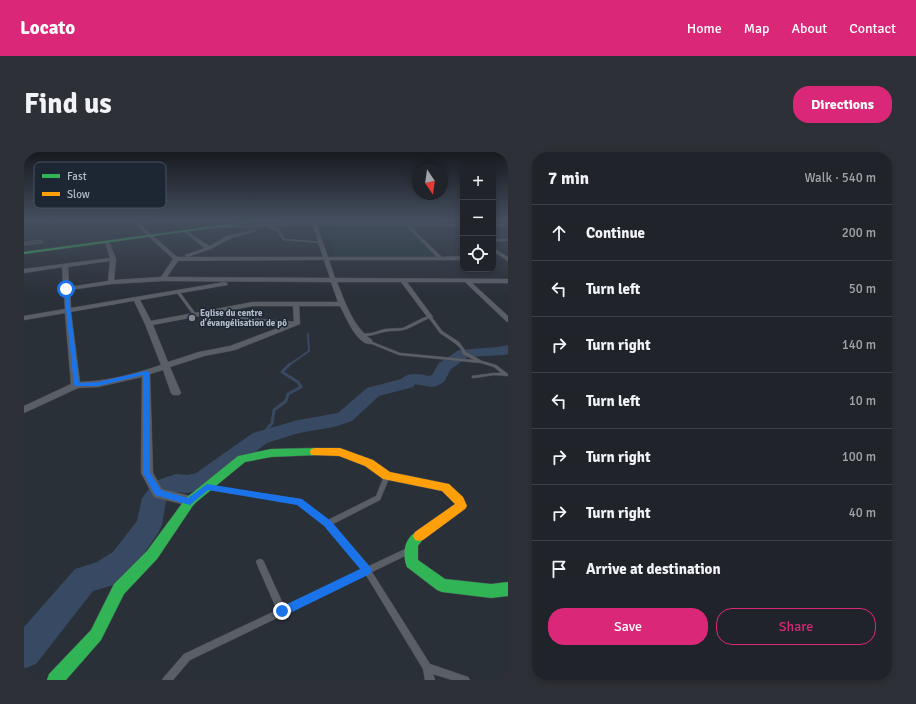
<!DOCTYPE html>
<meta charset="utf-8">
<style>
:root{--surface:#20242a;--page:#2d3036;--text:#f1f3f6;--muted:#a2a4a8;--line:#3d4147;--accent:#db2777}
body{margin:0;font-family:Signika,sans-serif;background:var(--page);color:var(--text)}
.controls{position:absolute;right:12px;top:12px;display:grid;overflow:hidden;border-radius:8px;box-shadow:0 2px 6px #0003}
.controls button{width:36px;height:36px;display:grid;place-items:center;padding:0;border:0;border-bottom:1px solid var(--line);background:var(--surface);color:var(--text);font:20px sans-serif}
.compass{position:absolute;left:388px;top:12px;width:36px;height:36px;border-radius:50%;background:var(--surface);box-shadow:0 2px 6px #0003;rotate:167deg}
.stop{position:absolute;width:12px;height:12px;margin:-9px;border:3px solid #1a73e8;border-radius:50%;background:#fff}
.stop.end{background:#1a73e8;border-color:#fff;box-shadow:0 1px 4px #0008}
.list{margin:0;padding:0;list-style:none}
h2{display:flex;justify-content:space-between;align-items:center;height:52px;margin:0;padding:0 16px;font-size:17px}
h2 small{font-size:13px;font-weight:400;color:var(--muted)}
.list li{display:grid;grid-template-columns:26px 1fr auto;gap:12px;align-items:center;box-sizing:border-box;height:56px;padding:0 16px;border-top:1px solid var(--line)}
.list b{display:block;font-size:15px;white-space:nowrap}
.list em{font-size:13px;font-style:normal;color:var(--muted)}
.actions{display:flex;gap:8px;padding:12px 16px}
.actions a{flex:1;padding:9px 0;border:1px solid var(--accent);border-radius:16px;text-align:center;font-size:14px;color:var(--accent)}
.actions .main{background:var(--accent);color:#fff}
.icon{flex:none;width:22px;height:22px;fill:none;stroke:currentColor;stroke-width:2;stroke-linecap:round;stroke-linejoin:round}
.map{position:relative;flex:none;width:484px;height:528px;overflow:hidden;border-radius:16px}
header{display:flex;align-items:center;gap:24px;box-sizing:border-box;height:56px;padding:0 20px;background:var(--accent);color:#fff}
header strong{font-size:19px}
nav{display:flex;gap:22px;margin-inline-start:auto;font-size:14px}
.intro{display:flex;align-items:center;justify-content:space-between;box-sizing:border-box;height:96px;padding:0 24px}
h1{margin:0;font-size:28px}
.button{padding:10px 18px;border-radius:16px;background:var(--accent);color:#fff;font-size:14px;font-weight:700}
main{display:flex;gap:24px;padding:0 24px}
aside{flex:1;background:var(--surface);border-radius:16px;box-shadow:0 2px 6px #0003}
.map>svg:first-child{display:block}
.green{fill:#273a3e}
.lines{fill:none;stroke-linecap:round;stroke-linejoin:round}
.stream-far1{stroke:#384963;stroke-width:2}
.stream{stroke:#384963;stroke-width:3}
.river{fill:#384963;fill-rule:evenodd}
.building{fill:#444950;stroke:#52575f}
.lane-casing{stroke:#484c53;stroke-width:1}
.street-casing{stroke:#484c53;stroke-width:1}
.fast-casing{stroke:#484c53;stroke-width:1}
.slow-casing{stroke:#484c53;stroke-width:1}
.lane{fill:#5a5e66;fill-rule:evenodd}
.street{fill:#5a5e66;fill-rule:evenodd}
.fast{fill:#30b455;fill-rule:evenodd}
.slow{fill:#ff9f0a;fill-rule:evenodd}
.route{fill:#1a73e8}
.poi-dot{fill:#848b96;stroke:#1d2633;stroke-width:1.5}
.labels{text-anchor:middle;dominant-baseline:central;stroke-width:3;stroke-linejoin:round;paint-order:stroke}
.far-poi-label{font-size:9px;font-weight:bold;fill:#b4bcc9;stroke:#1d2633;text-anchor:start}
.key{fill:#1d2633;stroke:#4a5360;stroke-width:1}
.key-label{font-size:11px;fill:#b4bcc9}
</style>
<header>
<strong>Locato</strong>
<nav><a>Home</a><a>Map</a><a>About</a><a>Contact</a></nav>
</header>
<div class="intro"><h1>Find us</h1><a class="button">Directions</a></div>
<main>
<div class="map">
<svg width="484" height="528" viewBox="0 0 484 528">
<rect width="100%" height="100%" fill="#2a3038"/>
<!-- green -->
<path class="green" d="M300,74H382L413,106L312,105Z"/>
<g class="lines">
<!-- stream-far1 -->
<path class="stream-far1" d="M265,213L285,199L284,182"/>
<!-- stream -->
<path class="stream" d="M236,286L248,271L250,258L262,249L264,242L277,235L274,230L258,220L266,212"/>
<!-- river -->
<path class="river" d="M484,193V202L480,203L444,205L427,217L420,230L413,234L407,235L391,232L389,235L355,244L328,269L310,275L275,281L243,291L187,334L164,341L152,340L147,342L142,349L138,373L134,381L109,418L89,433L69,439L12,512L0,517V475L51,417L73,410L89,400L113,369L118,346L131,329L152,322L164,323L172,321L229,281L274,268L314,261L343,236L377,227C385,220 395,222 405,224L408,223L415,211L435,198L474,195Z"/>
</g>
<!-- building -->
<g class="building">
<path d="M53,68V69L22,72V70Z"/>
<path d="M18,88L19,91L0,93V90Z"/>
</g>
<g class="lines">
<defs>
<g id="lane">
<path d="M245,75L255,78L261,87L298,90L297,91L259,88L253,78L244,76Z"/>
<path d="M153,139H155L172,162V164H170L153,141Z"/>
<path d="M205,156H207L216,164L225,166L274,170L276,171L274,172L225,168L215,166L205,158Z"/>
<path d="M406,164H407L418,179L435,190L440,197L442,200L458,209L472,213L484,222V224L470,223L450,226H448V224L470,221H477L470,215L457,211L375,203L343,190L344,189H346L376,201L450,208L439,202L437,197L432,192L416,181L405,166C398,169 392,173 385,176C377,180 368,178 360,180C351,182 343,186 335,183L337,182L348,181L361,177L379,176L399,166Z"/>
<path d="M361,322H365L366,324L356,348L309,372L345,414L379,398L382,397L385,398L386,400L385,402L348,420L406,512L444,525L446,528H428L409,522L411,528H401L399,517L342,423L166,508L149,528H138L140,525L160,502L253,458L232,410L233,408L236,407L239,408L260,454L338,417L302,373L273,352L187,338H185L184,336L185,334H187L275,347L277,348L304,368L352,344Z"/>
</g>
<g id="street">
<path d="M107,68H111L114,71L151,68L117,73L153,105H163L161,103L181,96L160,80L161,78L185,94L203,84L230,78L232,79L207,86L187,97L163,105H299L289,73L190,76L191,74L288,71L287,68H291L292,71L439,72V74H386L418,105L439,104V108H305L311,126L484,127V131H448L484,164V170L482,169L441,130H383L409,165L406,167L404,166L377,130H313C321,150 329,175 348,188V192C333,194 322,165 316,154H275L276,172L211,198L180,204L146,215L157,241L155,243H149L147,241L139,218L126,222L129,321L138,337L170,345L172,349L170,353L166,354L130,345L117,321L118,225L74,235L54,236L0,261V254L47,232L41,161L0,168V164L41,157L38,115L0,121V117L86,106L81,90L83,89L85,90L92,107L90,128L137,125L149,107ZM293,73L382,74L413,105H304ZM300,108L306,126L143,125L154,109ZM86,109L84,129L45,135L44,115ZM139,129L307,130L314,150H229L127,169L116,148L203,133L204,132L201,130L47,156L46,138L87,132ZM110,149L121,172L137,213C110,222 85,229 56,230L47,160ZM229,154H269L270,170L206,194L175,200L144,210L129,173Z"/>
<rect x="469" y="72" width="15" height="2"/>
<rect x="469" y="87" width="15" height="2"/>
<path d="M469,96L484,105V109L469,99Z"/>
</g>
<g id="fast">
<path d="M235,68H246L0,102V100Z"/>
<path d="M291,296L295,297L296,300L295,303L247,305L221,310L170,352L133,407L100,442L77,488L42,528H23L25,522L67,478L90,432L123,399L162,346L214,304L247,297Z"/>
<path d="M395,379L399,380L401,384L394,394V408L421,427L467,432L484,430V444L467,446L418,440L413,438L383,415C378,402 380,384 395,379Z"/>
</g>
<path id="slow" d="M291,296H316L349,308L366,320L425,332L439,345L443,354L441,357L399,388L395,389L391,388L389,384L391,380L431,352L418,339L359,327L341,314L315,304L287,303L286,300L287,297Z"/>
</defs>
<!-- lane casing -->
<use href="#lane" class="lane-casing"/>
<!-- street casing -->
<use href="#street" class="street-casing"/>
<!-- fast casing -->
<use href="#fast" class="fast-casing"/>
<!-- slow casing -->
<use href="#slow" class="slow-casing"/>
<!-- lane -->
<use href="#lane" class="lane"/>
<!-- street -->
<use href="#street" class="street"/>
<!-- fast -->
<use href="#fast" class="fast"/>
<!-- slow -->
<use href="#slow" class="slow"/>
</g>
<!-- sky -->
<linearGradient id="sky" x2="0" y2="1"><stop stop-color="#171a1f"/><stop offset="0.48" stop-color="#444e5e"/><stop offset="1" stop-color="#444e5e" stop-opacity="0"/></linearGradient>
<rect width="484" height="142" fill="url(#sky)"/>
<!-- route -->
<path class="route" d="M42,135L44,137L55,231L74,230L122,219L125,220L126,321L137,338L164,346L183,332L278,347L307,369L346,415L348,418L346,422L262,463L258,465L255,463L253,459L255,456L336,417L300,374L273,353L184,338L166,353L131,343L119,321V223L74,234H50L40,137Z"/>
<!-- markers -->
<circle class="poi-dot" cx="168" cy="166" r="4"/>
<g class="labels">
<!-- far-poi labels -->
<g class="far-poi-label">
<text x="176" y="161">Eglise du centre<tspan x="176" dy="10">d'évangélisation de pô</tspan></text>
</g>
</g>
<!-- legend -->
<rect x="10" y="10" width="132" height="46" rx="6" class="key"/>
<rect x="18" y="22" width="18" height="4" fill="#30b455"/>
<rect x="18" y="40" width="18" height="4" fill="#ff9f0a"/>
<g class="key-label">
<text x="43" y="28">Fast</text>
<text x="43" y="46">Slow</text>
</g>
</svg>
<div class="controls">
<button>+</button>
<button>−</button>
<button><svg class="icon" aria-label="locate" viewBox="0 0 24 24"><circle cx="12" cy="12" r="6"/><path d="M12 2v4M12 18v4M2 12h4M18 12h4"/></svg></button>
</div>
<svg class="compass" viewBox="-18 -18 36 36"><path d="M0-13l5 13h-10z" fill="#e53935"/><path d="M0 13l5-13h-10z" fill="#a2a4a8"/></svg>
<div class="stop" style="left:42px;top:137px"></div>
<div class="stop end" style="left:258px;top:459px"></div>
</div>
<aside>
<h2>7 min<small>Walk · 540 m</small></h2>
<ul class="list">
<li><svg class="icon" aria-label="ahead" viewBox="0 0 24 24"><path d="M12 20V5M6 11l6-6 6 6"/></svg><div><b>Continue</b></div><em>200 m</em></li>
<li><svg class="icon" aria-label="left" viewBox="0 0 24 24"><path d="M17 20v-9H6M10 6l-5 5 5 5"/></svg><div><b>Turn left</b></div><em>50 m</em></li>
<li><svg class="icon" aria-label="right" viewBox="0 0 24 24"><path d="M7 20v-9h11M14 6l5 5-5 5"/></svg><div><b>Turn right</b></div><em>140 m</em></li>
<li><svg class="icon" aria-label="left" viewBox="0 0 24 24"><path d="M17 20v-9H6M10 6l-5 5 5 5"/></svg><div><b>Turn left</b></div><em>10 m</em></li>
<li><svg class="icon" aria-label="right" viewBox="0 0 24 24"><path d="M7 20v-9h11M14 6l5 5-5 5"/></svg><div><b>Turn right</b></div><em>100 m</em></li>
<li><svg class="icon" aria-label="right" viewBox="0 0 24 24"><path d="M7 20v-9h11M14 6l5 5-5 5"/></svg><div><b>Turn right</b></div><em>40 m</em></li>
<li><svg class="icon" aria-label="arrive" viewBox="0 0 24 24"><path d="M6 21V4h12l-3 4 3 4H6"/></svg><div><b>Arrive at destination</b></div></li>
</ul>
<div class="actions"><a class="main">Save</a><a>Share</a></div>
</aside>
</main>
